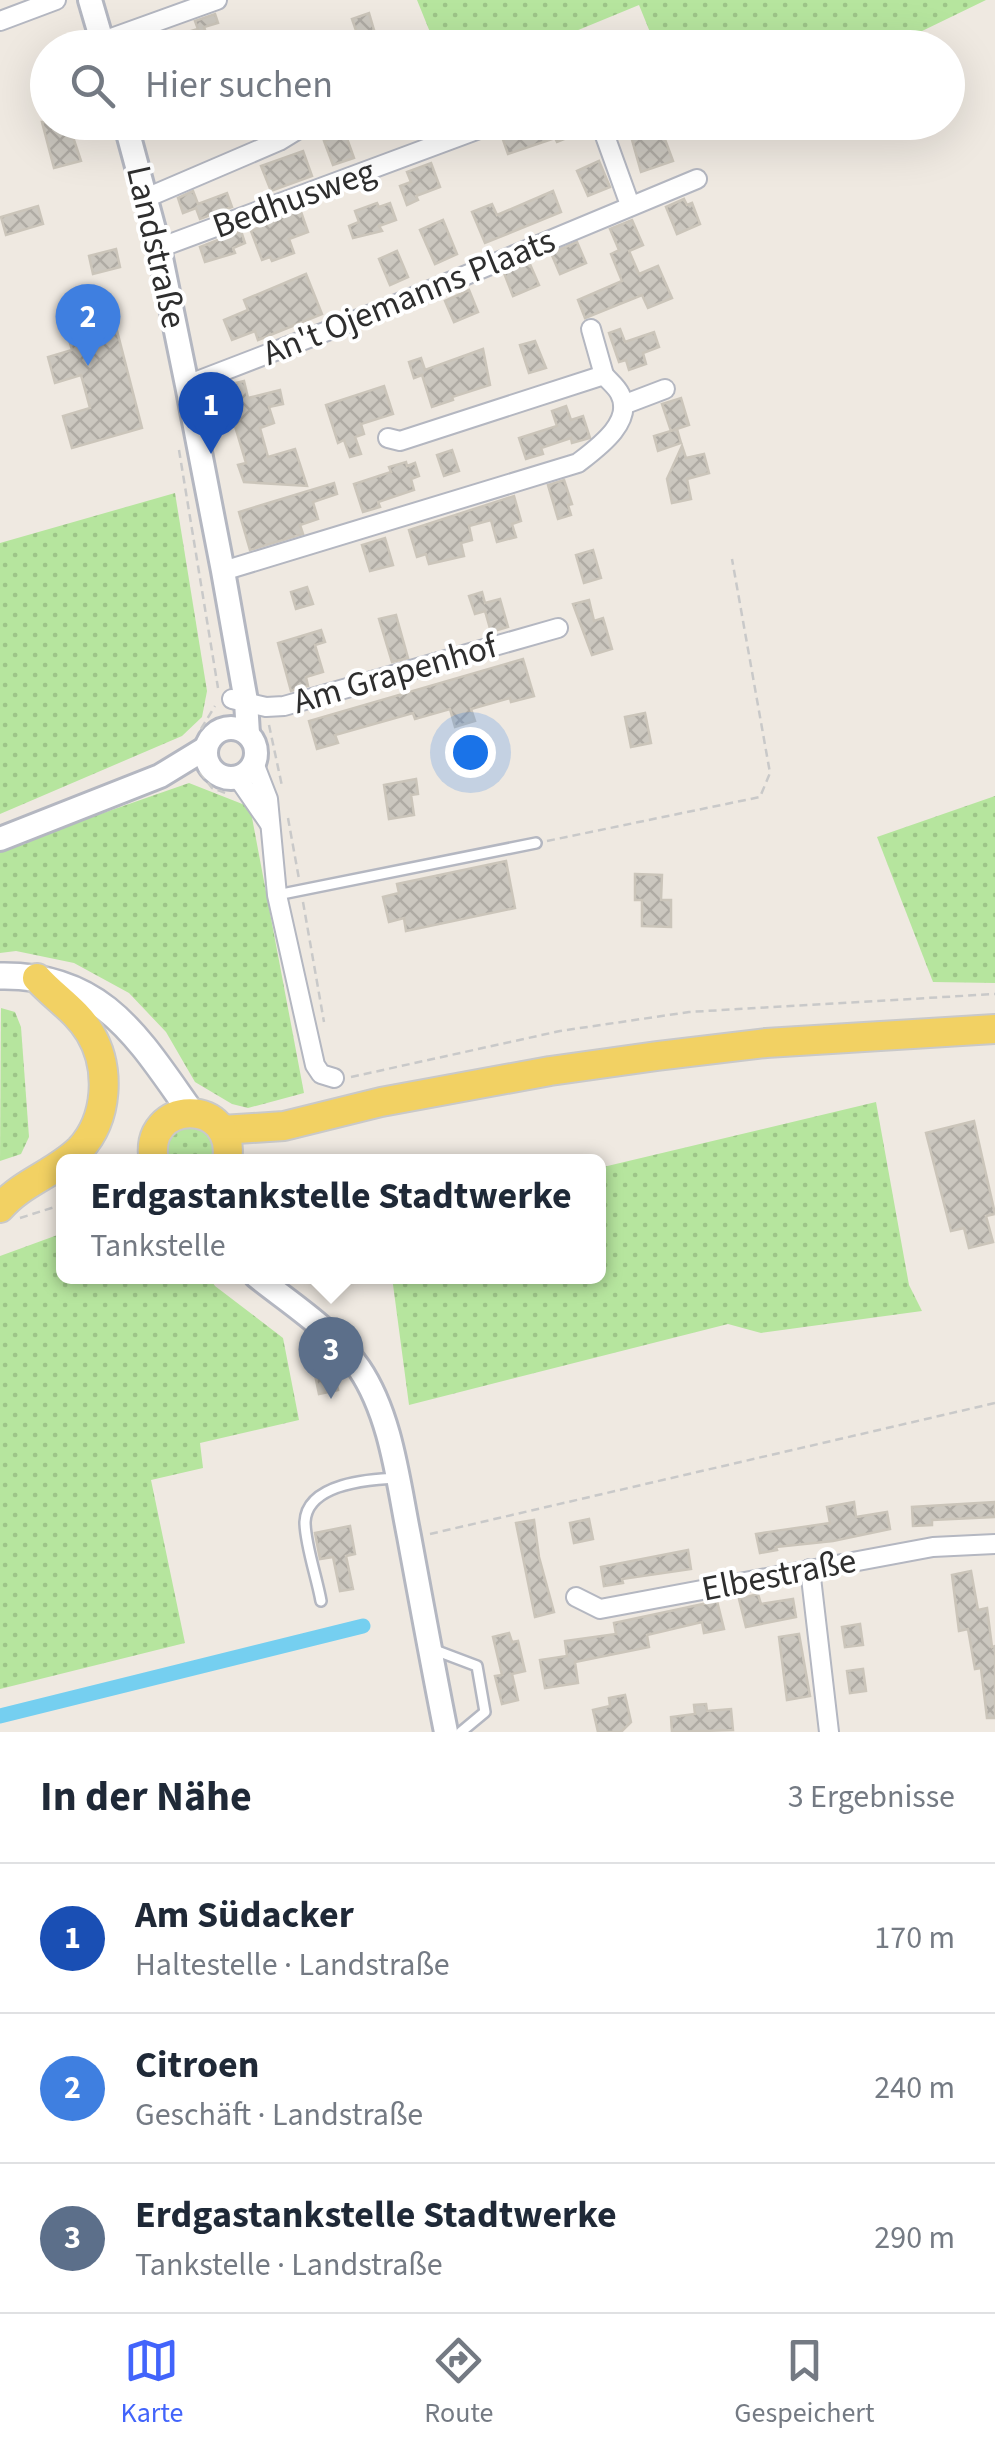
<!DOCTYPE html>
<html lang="de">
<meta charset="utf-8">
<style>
:root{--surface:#fff;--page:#f6f6f7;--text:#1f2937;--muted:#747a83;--line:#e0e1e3;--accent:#4264fb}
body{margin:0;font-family:"Source Sans 3",sans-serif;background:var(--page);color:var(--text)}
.you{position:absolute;left:470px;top:752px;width:35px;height:35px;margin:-25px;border:8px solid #fff;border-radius:50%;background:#1a73e8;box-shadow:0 0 0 15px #1a73e833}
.badge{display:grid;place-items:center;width:65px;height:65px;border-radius:50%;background:var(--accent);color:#fff;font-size:32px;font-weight:700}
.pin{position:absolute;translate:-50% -82px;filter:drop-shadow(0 2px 5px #0008)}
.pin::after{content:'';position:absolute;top:52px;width:35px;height:30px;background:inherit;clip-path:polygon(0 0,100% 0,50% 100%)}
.popup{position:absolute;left:56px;top:1154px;width:550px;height:130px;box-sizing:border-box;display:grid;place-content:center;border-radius:15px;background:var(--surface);filter:drop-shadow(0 2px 8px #0005);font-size:32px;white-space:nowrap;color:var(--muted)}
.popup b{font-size:38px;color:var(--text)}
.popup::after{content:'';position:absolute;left:50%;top:100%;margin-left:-20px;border:20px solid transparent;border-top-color:var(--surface)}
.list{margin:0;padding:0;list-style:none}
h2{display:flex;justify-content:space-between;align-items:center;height:130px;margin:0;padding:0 40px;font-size:42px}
h2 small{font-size:32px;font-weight:400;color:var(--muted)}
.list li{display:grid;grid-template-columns:65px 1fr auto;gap:30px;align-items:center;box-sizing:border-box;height:150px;padding:0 40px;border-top:2px solid var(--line)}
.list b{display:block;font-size:38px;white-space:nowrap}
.list p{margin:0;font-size:32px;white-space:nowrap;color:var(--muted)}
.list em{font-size:32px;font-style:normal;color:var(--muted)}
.icon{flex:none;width:55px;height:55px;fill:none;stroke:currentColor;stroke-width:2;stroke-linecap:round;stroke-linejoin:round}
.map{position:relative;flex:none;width:995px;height:1732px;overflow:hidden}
.search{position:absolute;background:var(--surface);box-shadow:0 10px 40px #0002;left:30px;right:30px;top:30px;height:110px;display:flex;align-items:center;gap:25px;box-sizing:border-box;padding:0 35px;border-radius:55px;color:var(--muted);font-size:38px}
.sheet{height:580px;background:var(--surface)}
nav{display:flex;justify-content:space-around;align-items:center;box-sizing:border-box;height:140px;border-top:2px solid var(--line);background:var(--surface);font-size:28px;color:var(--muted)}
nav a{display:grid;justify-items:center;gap:5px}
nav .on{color:var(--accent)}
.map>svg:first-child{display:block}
.grass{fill:url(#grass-dots)}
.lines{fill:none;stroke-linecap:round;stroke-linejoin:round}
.canal{stroke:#75cff0;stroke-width:15}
.building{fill:url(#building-cross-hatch);stroke:#cbc5ba;stroke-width:2.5}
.service-casing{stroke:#b4b7c1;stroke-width:14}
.minor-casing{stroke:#b4b7c1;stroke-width:22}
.tertiary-casing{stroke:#b4b7c1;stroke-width:28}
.secondary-casing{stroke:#b4b7c1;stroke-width:30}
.primary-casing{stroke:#c9c9c9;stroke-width:32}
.path{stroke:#c9c9c9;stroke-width:2.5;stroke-dasharray:8 5;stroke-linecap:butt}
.service{stroke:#fff;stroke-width:9}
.minor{stroke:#fff;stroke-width:18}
.tertiary{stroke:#fff;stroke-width:22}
.secondary{stroke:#fff;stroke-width:25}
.primary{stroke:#f2d163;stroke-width:28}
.labels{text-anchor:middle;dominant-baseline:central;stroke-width:8;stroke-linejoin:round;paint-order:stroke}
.street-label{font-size:35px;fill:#2e2e2e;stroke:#fff}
</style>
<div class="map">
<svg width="995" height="1732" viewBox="0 0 995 1732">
<defs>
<pattern id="grass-dots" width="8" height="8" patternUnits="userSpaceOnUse" patternTransform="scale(2.5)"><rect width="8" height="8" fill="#b6e59e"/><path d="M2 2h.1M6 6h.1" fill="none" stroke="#9dc588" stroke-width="1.8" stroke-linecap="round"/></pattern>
<pattern id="building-cross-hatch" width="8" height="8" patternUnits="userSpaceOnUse" patternTransform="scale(2.5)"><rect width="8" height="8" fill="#cbc7bf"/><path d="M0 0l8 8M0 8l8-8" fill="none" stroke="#afaba4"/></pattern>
</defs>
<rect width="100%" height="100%" fill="#efe9e1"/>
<!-- grass -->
<g class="grass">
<path d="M417,0H986L887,48L656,47L639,5L537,47H436Z"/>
<path d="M175,493L207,691L202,717L182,736L0,814V543Z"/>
<path d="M189,783L250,807L304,1093L248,1108L232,1104L195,1082L166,1032L129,993L74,963L16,951L0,953V849Z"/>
<path d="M995,796V983L933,982L877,837Z"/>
<path d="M1,1008L15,1012L21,1027L29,1137L21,1154L0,1161Z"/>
<path d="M876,1102L909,1285L922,1311L761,1333L728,1324L409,1405L392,1277L598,1276L599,1168Z"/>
<path d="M187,1124L211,1133L216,1161H166C167,1140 168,1134 187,1124Z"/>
<path d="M63,1233L64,1276L209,1277L215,1286L283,1338L299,1420L200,1443L203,1468L151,1480L185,1643L0,1689V1256Z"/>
</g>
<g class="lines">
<!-- canal -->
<path class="canal" d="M0,1716L363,1626"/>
</g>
<!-- building -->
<g class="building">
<path d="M369,13L374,30L380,48H362L352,19Z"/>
<path d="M215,14L218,23L204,27L210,45L181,48L177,35L198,29L195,21Z"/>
<path d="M42,122H68L81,161L54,168Z"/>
<path d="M530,122H588L589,129L557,142L555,138L508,154L501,134Z"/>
<path d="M627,122H690L691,124L663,134L673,161L641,172Z"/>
<path d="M345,133L354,158L333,165L324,141Z"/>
<path d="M303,151L312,176L271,191L261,166Z"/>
<path d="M599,161L610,187L588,196L577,171Z"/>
<path d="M431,163L440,187L416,196L418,200L407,205L400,186L411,182L407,172Z"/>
<path d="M193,191L198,204L227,193L232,207L200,219L196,208L183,213L178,198Z"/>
<path d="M553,191L561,212L485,243L472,212L492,204L497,215Z"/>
<path d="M684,199L687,205L692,203L700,224L677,234L666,207Z"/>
<path d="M377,203L379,207L390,203L396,220L379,226L382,231L353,238L349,226L359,222L355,211Z"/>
<path d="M38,206L43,224L6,235L1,217Z"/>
<path d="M300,209L308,232L289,239L294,253L272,261L270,257L262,260L251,231Z"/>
<path d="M443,220L457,254L435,264L420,230Z"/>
<path d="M632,220L643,245L629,251L639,274L658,266L672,298L648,308L642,295L585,318L578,300L622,281L611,254L619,250L610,229Z"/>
<path d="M241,231L245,243L233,248L235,253L205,262L200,247Z"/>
<path d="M577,242L586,263L560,274L551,253Z"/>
<path d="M116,249L120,267L93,274L89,256Z"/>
<path d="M397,251L408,277L390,285L379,259Z"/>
<path d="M529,262L539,285L513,296L504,273Z"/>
<path d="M306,274L322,314L258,340L255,331L232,340L224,320L248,310L244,300Z"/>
<path d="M469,290L478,312L454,322L445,301Z"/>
<path d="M89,301L96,330L115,323L142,428L72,448L63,416L90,408L81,375L55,383L48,357L72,350L60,309Z"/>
<path d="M620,329L625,342L654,332L659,347L643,353L646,364L629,370L626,360L619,362L609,333Z"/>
<path d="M535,341L546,368L529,373L520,345Z"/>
<path d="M483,349L490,385L452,397L453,400L432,407L422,375L414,378L409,362L421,358L425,370Z"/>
<path d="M244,381L248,398L280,390L283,404L269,407L274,423L260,428L268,457L295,449L307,486L244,482L238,465L246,463L223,386Z"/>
<path d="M384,386L393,414L361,424L364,434L355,437L361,454L350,457L344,440L338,443L326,405Z"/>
<path d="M681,398L689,425L671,431L662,404Z"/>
<path d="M566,406L571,420L583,416L590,438L572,443L571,438L541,448L543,454L526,459L519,438L557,426L552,411Z"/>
<path d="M677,429L681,443L658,451L654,436Z"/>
<path d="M682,446L686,458L704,454L709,473L687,479L691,499L672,503L667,479Z"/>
<path d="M452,450L459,471L444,476L437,455Z"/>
<path d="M406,462L407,466L415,463L419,476L411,479L414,490L378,502L380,507L363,512L354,484L391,472L389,467Z"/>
<path d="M564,480L572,504L568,505L571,515L558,519L548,485Z"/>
<path d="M334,483L337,494L313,502L318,519L300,525L303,534L250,550L239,512Z"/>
<path d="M514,496L521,521L512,524L516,537L497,542L491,520L469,526L472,540L461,543L464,556L429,564L426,554L417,557L409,530Z"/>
<path d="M385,538L393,565L370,571L362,545Z"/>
<path d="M593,550L601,578L584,583L576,555Z"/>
<path d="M307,587L313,604L296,609L291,592Z"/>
<path d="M482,592L485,603L500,599L508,627L491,632L485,611L475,614L469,596Z"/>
<path d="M589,600L594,621L603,618L612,649L592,655L573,604Z"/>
<path d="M396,615L408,658L392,662L379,619Z"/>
<path d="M321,630L325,642L315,645L323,672L306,677L308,686L291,691L278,643Z"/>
<path d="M523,659L534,696L511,702L510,698L471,709L475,721L455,727L450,709L415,719L413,713L335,735L338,743L317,749L309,721Z"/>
<path d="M645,713L651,743L631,747L625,717Z"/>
<path d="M416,779L418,794L411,795L414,815L389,819L384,785Z"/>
<path d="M506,861L515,908L406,931L404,918L389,922L383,897L399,893L397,884Z"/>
<path d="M635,874L662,875L661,900H671V927L642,926V900H635Z"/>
<path d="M974,1121L995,1214L986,1216L993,1242L969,1248L964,1228L951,1231L926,1133Z"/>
<path d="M333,1366L338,1390L319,1394L314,1370Z"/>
<path d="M854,1502L856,1517L887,1512L890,1529L833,1541L776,1547L777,1550L760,1553L756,1534L830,1523L827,1507Z"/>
<path d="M995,1502V1517L932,1520V1525L913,1526L912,1507Z"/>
<path d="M589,1519L593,1539L574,1543L570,1523Z"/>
<path d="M534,1520L539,1557L554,1612L535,1617L516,1523Z"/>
<path d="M350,1526L355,1554L346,1556L353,1589L340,1591L333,1557L320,1559L315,1533Z"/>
<path d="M688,1550L691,1569L622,1579L623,1583L604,1586L601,1567Z"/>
<path d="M971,1571L978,1610L987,1608L992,1647L995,1646V1718H987L981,1668L975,1669L968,1629L959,1631L952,1575Z"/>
<path d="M758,1594L761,1604L793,1599L796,1617L746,1627L739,1599Z"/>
<path d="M717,1601L724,1629L704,1633L702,1622L647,1635L649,1647L575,1662L578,1683L545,1688L540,1660L567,1656L565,1641L616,1634L614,1623Z"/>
<path d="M860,1624L863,1645L845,1647L842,1627Z"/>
<path d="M509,1633L512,1642L518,1641L525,1671L512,1674L518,1700L502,1704L495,1676L502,1675L493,1637Z"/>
<path d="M799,1634L810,1696L787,1700L779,1637Z"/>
<path d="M863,1669L866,1691L850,1693L847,1671Z"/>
<path d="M625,1695L631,1722L621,1732H598L593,1710L610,1706L609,1698Z"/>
<path d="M706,1704L707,1711L731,1709L733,1730L672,1732L671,1717L695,1714L694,1705Z"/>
</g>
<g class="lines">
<defs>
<g id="service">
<path d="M277,895L536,843"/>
<path d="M321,1601C317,1578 305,1544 305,1522C307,1483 370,1479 399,1478"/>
<path d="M432,1649L477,1666L485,1712L461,1732"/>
</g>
<g id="minor">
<path d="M0,21L56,0"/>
<path d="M103,41L217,0"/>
<path d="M572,42L574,48"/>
<path d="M600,122L630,205"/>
<path d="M146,198L279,141L310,122"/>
<path d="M159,248L498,122"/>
<path d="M591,329L604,375"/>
<path d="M187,385L387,308L697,179"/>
<path d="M623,405L665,389"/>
<path d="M223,571L578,463C596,449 635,422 620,394C617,387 609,381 604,375L400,441L388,438"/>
<path d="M232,699L266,707L284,706L558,628"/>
<path d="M254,763L268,799L277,895L315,1065L321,1074L334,1078"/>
<path d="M238,778L269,823"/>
<path d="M810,1569L829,1732"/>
<path d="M576,1597L600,1609L933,1547L995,1544"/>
</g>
<g id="tertiary">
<path d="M90,0L104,48"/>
<path d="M125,122L159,248L187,385L223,571L246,701L248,734"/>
<circle cx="231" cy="753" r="25"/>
<path d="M0,839L160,776L206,748"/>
<path d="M256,1276C291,1304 333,1330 359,1368C391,1415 398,1481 409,1536C421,1601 433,1667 446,1732"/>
</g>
<path id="secondary" d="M0,976C103,974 138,1038 191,1112"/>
<g id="primary">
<path d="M222,1130L284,1126L381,1102L550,1071L657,1056L766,1043L995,1029"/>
<path d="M154,1162C141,1098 238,1096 227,1162"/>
<path d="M0,1208C22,1182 56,1173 80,1149C108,1119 111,1068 90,1033C77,1011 54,997 37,978"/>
</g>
</defs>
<!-- service casing -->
<use href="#service" class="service-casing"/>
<!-- minor casing -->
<use href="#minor" class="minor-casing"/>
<!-- tertiary casing -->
<use href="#tertiary" class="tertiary-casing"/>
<!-- secondary casing -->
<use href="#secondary" class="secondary-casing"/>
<!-- primary casing -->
<use href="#primary" class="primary-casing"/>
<!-- path -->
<g class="path">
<path d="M179,450L218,688"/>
<path d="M269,725L282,786"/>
<path d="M201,729L215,706"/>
<path d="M200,772L212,788L228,794"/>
<path d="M288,818L299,879"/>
<path d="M547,841L760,797L770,773L732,559"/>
<path d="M303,902L324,1022"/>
<path d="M351,1077L560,1031L689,1012L995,994"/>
<path d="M20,1218L64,1204"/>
<path d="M430,1534L995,1403"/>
</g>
<!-- service -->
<use href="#service" class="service"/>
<!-- minor -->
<use href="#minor" class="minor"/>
<!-- tertiary -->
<use href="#tertiary" class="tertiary"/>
<!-- secondary -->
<use href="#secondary" class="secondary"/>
<!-- primary -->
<use href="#primary" class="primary"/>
</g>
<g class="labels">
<!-- street labels -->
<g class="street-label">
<text transform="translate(294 199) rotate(-20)">Bedhusweg</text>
<text transform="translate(156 247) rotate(77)">Landstraße</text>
<text transform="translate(409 297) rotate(-22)">An't Ojemanns Plaats</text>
<text transform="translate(395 674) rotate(-16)">Am Grapenhof</text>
<text transform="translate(779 1575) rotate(-11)">Elbestraße</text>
</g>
</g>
</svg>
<div class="you"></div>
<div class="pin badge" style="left:211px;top:454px;background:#1a4fb4">1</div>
<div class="pin badge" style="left:88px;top:366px;background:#3f7fe0">2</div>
<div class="pin badge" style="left:331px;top:1399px;background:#5c6f8a">3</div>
<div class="popup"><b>Erdgastankstelle Stadtwerke</b>Tankstelle</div>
<div class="search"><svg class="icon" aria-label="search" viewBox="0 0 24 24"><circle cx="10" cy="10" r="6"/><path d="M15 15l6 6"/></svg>Hier suchen</div>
</div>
<section class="sheet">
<h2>In der Nähe<small>3 Ergebnisse</small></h2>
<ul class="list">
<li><span class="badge" style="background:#1a4fb4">1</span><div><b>Am Südacker</b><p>Haltestelle · Landstraße</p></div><em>170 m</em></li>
<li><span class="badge" style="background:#3f7fe0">2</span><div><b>Citroen</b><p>Geschäft · Landstraße</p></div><em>240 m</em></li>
<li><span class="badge" style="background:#5c6f8a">3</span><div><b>Erdgastankstelle Stadtwerke</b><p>Tankstelle · Landstraße</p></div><em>290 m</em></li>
</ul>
</section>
<nav>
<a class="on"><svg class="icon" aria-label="map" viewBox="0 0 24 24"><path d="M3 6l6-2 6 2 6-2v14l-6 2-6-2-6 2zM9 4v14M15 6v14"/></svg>Karte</a>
<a><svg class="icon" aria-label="directions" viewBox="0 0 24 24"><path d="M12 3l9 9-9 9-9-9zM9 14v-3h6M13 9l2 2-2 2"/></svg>Route</a>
<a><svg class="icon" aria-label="saved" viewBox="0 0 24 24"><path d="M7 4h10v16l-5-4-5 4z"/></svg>Gespeichert</a>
</nav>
